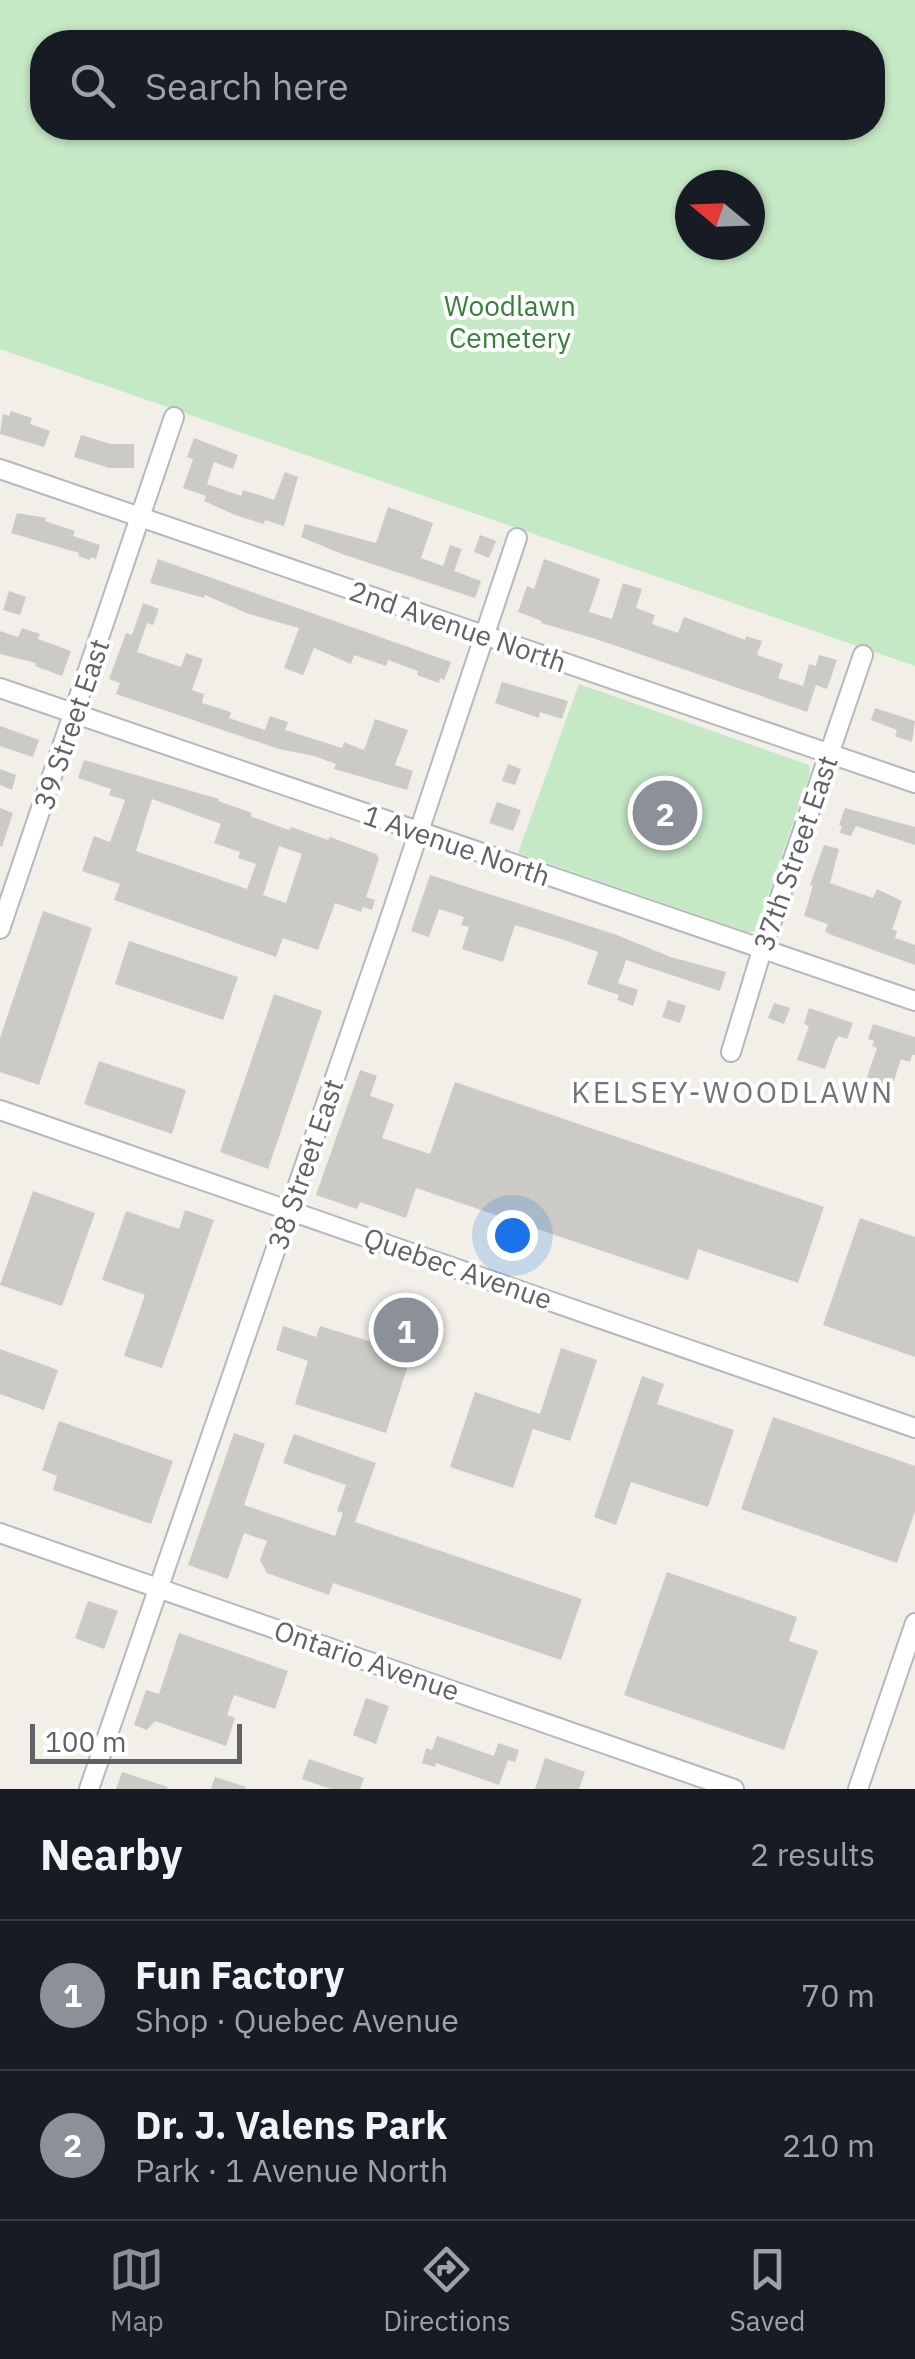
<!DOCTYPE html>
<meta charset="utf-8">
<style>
:root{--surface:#171b24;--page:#20242c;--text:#f1f3f6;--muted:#9ea1a6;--line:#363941;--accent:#8c9099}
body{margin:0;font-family:"IBM Plex Sans",sans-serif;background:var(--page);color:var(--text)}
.compass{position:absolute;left:675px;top:170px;width:90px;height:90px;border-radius:50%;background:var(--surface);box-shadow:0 2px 8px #0004;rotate:289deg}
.scale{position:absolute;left:30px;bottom:25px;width:212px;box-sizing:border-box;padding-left:10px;border:5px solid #5f6368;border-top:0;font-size:28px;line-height:35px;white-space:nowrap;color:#5f6368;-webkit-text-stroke:8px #fff;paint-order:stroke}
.you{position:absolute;left:512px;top:1235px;width:35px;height:35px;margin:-25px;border:8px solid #fff;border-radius:50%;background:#1a73e8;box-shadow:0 0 0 15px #1a73e833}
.badge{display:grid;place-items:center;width:65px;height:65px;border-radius:50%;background:var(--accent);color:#fff;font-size:32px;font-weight:700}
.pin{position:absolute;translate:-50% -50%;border:5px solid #fff;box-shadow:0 2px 10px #0006}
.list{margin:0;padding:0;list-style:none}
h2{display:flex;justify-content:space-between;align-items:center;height:130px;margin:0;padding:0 40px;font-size:42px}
h2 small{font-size:32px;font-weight:400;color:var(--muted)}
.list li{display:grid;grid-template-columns:65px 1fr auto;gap:30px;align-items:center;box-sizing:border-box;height:150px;padding:0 40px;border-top:2px solid var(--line)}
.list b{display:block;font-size:38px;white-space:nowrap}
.list p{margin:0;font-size:32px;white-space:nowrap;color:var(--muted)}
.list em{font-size:32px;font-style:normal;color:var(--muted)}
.icon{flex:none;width:55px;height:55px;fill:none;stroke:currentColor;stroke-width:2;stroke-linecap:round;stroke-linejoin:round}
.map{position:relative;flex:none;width:915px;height:1789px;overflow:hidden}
.search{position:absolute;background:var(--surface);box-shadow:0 2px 8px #0004;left:30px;right:30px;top:30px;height:110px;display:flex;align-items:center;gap:25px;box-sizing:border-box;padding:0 35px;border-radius:40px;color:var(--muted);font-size:38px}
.sheet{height:430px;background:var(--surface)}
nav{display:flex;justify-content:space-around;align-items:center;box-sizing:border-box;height:140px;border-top:2px solid var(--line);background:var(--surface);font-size:28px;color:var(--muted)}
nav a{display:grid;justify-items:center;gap:5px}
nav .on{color:var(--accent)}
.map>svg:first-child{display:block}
.green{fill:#c5e8c5;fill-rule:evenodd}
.building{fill:#cccac5;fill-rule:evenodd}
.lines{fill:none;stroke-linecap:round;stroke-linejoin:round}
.minor-casing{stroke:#b5b8bc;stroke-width:22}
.minor{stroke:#fff;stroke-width:18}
.labels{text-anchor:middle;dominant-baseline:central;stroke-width:8;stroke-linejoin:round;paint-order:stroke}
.park-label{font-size:28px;fill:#348238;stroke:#fff}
.street-label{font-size:28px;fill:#5f6368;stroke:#fff}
.neighbourhood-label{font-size:30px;letter-spacing:2.5px;fill:#70757a;stroke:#fff}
</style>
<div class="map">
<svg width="915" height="1789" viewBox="0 0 915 1789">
<rect width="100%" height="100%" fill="#f1efe8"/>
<!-- green -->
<g class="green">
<path d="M0,0H915V666L0,349ZM42,42H872V128H42ZM690,185H750V245H690Z"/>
<path d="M579,684L809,765L810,773L756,931L748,932L518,853Z"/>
</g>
<!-- building -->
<g class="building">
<path d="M11,411L32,418L30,424L50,431L44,447L0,434L3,414L9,416Z"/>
<path d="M81,435L111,444H134V468H109L74,457Z"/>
<path d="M194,438L238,455L233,469L214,462L207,484L241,496L243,490L274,500L285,472L298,477L284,526L265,520L264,524L235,515L204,501L206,496L183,488L193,459L187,457Z"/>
<path d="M388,507L433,523L421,558L443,566L450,545L462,549L454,571L481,581L475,598L342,554L301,537L305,524L376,543Z"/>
<path d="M17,513L46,518L45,521L75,531L73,536L100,545L96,559L91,557L89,560L78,556L79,553L11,533Z"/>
<path d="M480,535L496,541L489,558L474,552Z"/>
<path d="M158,559L451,662L444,680L440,678L439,683L417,675L418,671L388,660L386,666L354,655L351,664L314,648L303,675L284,668L299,628L249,614L205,595L204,598L150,583Z"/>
<path d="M544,559L600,579L589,612L612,619L623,583L642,589L636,608L655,615L652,624L678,633L684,617L745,640L746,636L762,641L757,655L783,664L778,678L803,686L809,664L816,666L819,655L837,660L827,689L816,685L807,712L596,639L541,623L542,621L518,612L527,586L534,589Z"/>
<path d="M9,591L26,597L20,615L3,610Z"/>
<path d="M143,603L159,609L153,625L147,623L137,652L181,667L186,653L203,659L192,690L204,694L202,703L231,712L229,718L265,730L270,716L288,722L285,730L342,748L344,742L364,750L375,719L408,730L395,765L413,771L407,790L334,769L336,764L314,756L279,749L116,694L120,683L109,679L126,633L132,635Z"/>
<path d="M22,628L40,634L38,639L71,651L62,676L35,666L36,663L0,654V631L18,637Z"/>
<path d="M502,682L568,701L562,719L540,712L539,718L495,703Z"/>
<path d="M875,708L915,721L912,742L895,736L897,730L871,720Z"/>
<path d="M0,726L39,740L33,757L0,746Z"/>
<path d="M84,760L219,799L218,801L252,813L250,816L289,830L291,827L328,840L330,837L376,854L379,858L366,897L375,900L372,910L363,907L361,912L335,903L318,950L283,938L276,957L114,900L120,884L82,871L94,836L110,842L125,800L109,795L111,789L78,778ZM152,799L221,824L214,843L240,852L238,858L256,864L247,889L136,851ZM279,846L302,854L286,903L263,895Z"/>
<path d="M508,764L521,769L515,785L502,781Z"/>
<path d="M0,769L16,775L12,790L0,785Z"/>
<path d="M497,802L521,810L513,831L489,823Z"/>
<path d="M0,808L13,813L2,847L0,846Z"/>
<path d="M845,808L915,827V845L856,826L851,836L840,833L842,826L839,825Z"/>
<path d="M824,845L839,849L830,883L873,898L877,889L902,901L892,929L897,931L895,938L915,945V965L829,934L825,931L828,924L804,916L813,886L810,885Z"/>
<path d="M430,875L614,934L671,957L726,972L720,991L626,960L618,983L638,990L633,1006L617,1000L619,995L587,984L598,952L561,939L515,925L503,962L462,949L469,927L461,925L464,917L439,909L429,937L411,931Z"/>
<path d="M43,911L92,928L39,1085L0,1072V1038Z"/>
<path d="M129,941L238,977L223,1020L115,984Z"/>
<path d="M274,994L322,1011L268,1169L220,1152Z"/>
<path d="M668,1000L686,1006L680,1023L662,1017Z"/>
<path d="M774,1003L790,1008L784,1024L768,1018Z"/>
<path d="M809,1008L853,1023L847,1039L839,1036L835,1041L825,1069L797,1060L809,1026L804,1024Z"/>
<path d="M873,1024L915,1037V1055H912L910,1062L901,1059L890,1093L865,1083L877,1048L872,1046L874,1041L868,1039Z"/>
<path d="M99,1061L186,1090L172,1134L84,1104Z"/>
<path d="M360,1070L377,1076L370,1096L394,1104L382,1138L430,1154L455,1082L824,1207L798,1283L698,1249L688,1280L416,1188L406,1218L360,1202L357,1209L316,1195Z"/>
<path d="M33,1191L95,1213L62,1306L0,1285Z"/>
<path d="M185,1210L214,1220L162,1368L124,1356L145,1295L102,1280L126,1211L179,1229Z"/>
<path d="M860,1218L915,1237V1357L823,1325Z"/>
<path d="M400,1311L423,1319L386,1433L295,1404L308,1361L276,1350L283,1326L316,1337L320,1326L388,1347Z"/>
<path d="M561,1348L597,1360L570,1441L533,1429L513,1488L450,1467L475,1392L540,1414Z"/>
<path d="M0,1349L58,1370L44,1410L0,1394Z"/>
<path d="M642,1376L664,1384L657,1404L734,1430L708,1507L631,1482L616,1525L594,1517Z"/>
<path d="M773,1417L915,1466V1511L897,1563L741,1509Z"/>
<path d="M59,1421L173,1461L151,1524L53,1490L57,1476L42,1470Z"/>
<path d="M234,1433L265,1444L244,1505L335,1536L343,1513L337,1511L346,1485L283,1463L294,1434L376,1463L355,1522L582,1599L561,1660L333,1583L329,1595L267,1573L260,1560L267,1541L244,1533L228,1579L188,1565Z"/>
<path d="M667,1572L797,1617L789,1641L818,1651L784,1750L624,1695Z"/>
<path d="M88,1601L118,1611L104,1649L75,1638Z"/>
<path d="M179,1633L288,1671L275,1709L234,1695L227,1715L235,1718L226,1746L155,1721L147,1730L134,1725L146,1690L159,1694Z"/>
<path d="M366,1698L389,1706L376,1744L353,1735Z"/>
<path d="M437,1736L494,1756L498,1743L519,1750L515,1762L508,1760L499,1785L436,1763L435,1767L422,1763L426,1748L432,1750Z"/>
<path d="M545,1758L585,1772L579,1789H535Z"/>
<path d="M309,1759L364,1778L360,1789H331L302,1779Z"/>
<path d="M122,1772L168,1787L167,1789H116Z"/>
<path d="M215,1777L246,1787V1789H211Z"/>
</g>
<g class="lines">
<defs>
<g id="minor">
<path d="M0,469L915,783"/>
<path d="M0,688L915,1001"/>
<path d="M0,929L174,417"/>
<path d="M731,1052L762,950L863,655"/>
<path d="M0,1110L915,1428"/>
<path d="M0,1533L734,1789"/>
<path d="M89,1789L385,933L517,538"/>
<path d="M858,1789L915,1623"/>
</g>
</defs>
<!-- minor casing -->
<use href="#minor" class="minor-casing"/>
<!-- minor -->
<use href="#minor" class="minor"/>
</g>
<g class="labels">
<!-- park labels -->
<g class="park-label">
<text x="510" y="305">Woodlawn<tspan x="510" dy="32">Cemetery</tspan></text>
</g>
<!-- street labels -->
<g class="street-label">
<text transform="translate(458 626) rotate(19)">2nd Avenue North</text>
<text transform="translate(71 724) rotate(-71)">39 Street East</text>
<text transform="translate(457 845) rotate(19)">1 Avenue North</text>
<text transform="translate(795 853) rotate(-71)">37th Street East</text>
<text transform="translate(305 1164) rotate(-71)">38 Street East</text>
<text transform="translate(458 1268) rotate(19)">Quebec Avenue</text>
<text transform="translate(367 1660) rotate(19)">Ontario Avenue</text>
</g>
<!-- neighbourhood labels -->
<g class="neighbourhood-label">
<text x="733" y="1091">KELSEY-WOODLAWN</text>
</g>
</g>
</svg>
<svg class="compass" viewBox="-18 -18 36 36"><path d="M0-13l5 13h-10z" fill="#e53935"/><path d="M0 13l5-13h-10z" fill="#9ea1a6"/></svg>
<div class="scale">100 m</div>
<div class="you"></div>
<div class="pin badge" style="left:406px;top:1330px">1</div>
<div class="pin badge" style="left:665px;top:813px">2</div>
<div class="search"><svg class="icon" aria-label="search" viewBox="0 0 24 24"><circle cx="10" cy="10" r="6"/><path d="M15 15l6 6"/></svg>Search here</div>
</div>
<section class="sheet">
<h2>Nearby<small>2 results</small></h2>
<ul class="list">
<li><span class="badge">1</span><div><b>Fun Factory</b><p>Shop · Quebec Avenue</p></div><em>70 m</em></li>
<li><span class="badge">2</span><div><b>Dr. J. Valens Park</b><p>Park · 1 Avenue North</p></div><em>210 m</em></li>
</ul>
</section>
<nav>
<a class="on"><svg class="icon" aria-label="map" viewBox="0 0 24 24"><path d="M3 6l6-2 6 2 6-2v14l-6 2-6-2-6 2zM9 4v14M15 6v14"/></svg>Map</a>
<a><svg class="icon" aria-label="directions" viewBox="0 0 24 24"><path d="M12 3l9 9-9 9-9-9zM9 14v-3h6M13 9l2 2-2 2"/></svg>Directions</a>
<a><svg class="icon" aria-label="saved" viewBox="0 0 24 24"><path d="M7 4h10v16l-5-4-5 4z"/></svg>Saved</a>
</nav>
